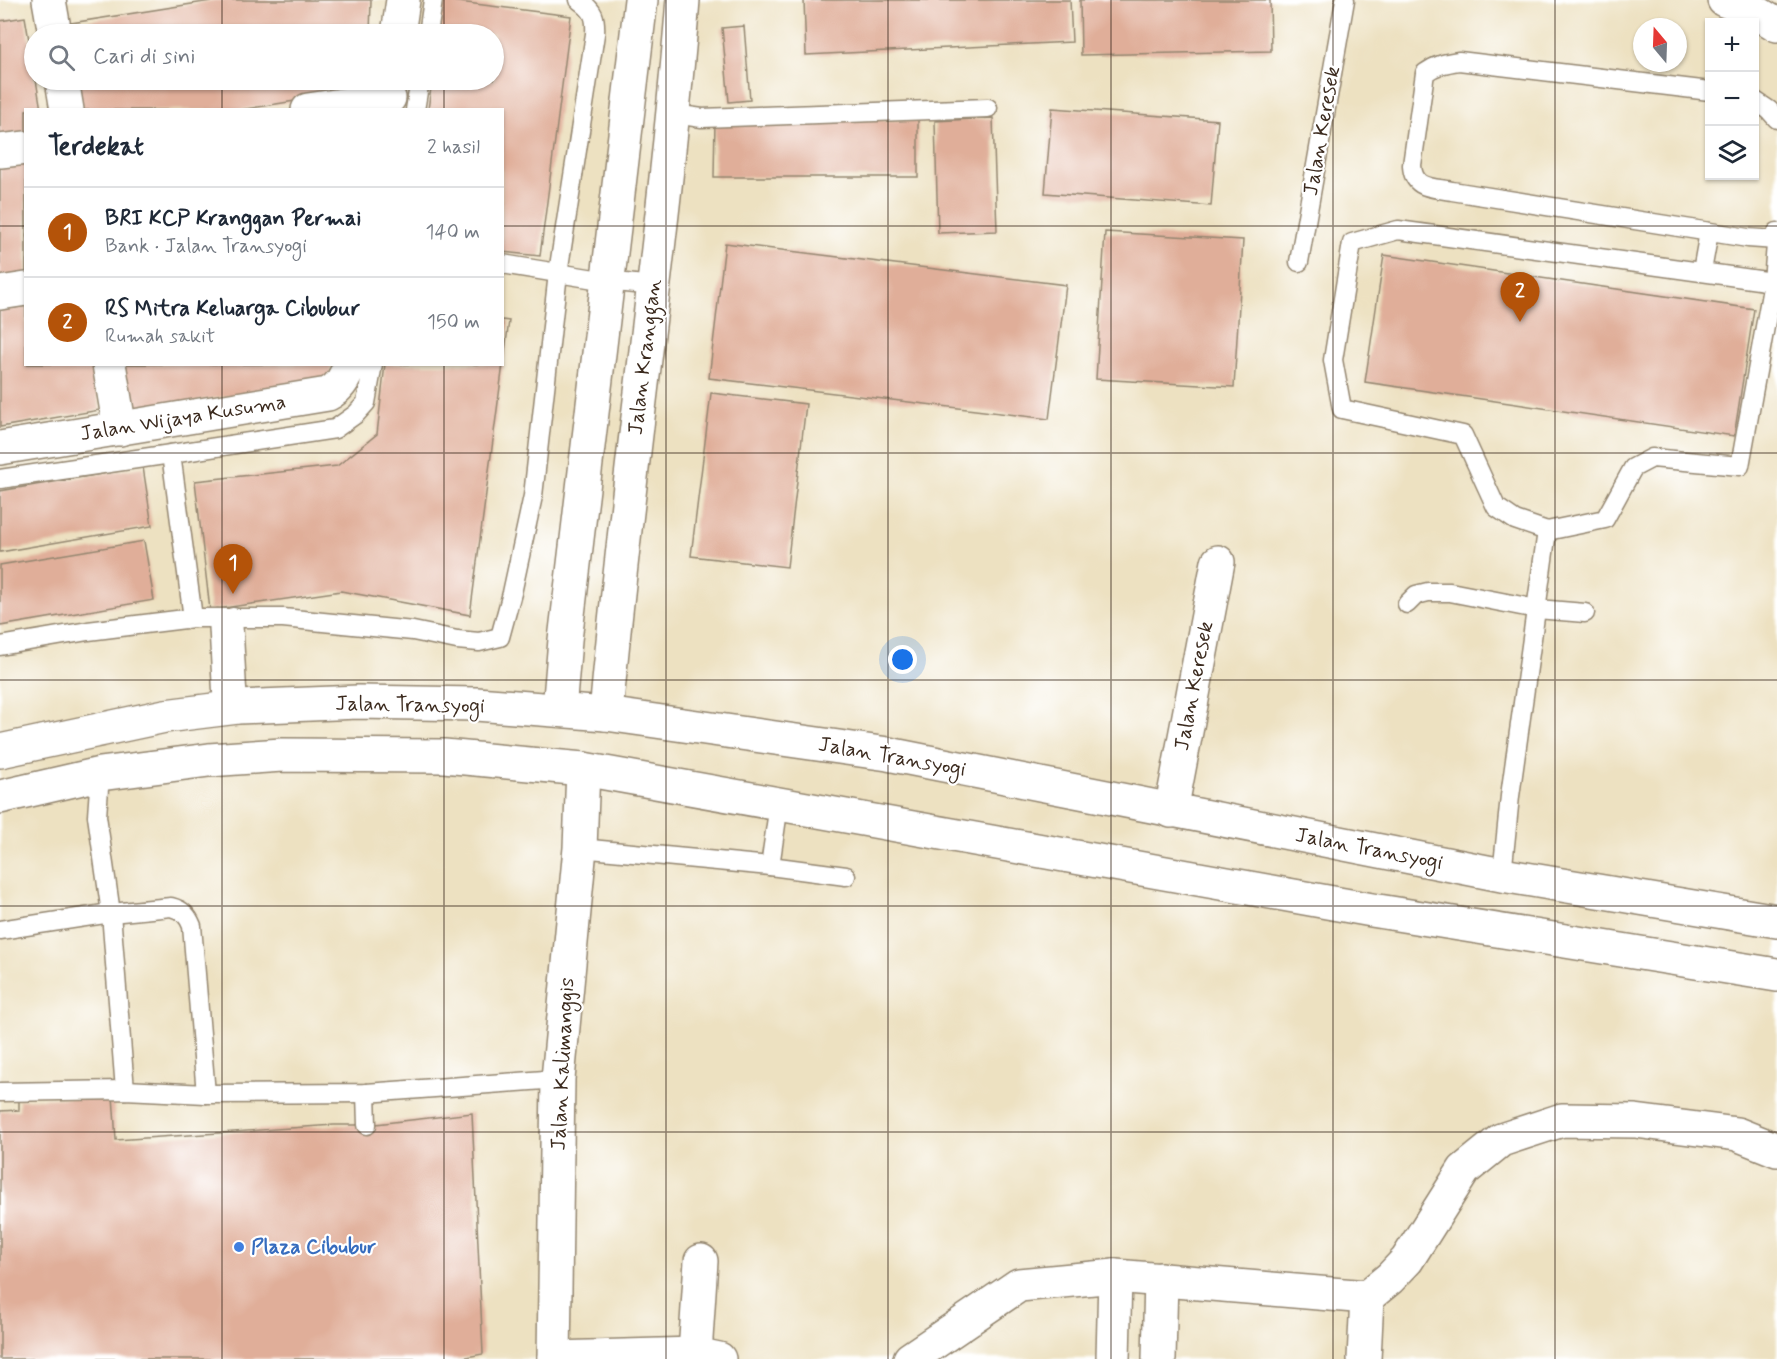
<!DOCTYPE html>
<html lang="id">
<meta charset="utf-8">
<style>
:root{--surface:#fff;--page:#f6f6f7;--text:#1f2937;--muted:#747a83;--line:#e0e1e3;--accent:#b45309}
body{margin:0;font-family:Mynerve,sans-serif;background:var(--page);color:var(--text)}
.controls{position:absolute;right:18px;top:18px;display:grid;overflow:hidden;border-radius:0px;box-shadow:0 2px 4px #0004}
.controls button{width:54px;height:54px;display:grid;place-items:center;padding:0;border:0;border-bottom:2px solid var(--line);background:var(--surface);color:var(--text);font:30px sans-serif}
.compass{position:absolute;left:1633px;top:18px;width:54px;height:54px;border-radius:50%;background:var(--surface);box-shadow:0 2px 4px #0004;rotate:341deg}
.you{position:absolute;left:903px;top:660px;width:21px;height:21px;margin:-15px;border:4px solid #fff;border-radius:50%;background:#1a73e8;box-shadow:0 0 0 9px #1a73e833}
.badge{display:grid;place-items:center;width:39px;height:39px;border-radius:50%;background:var(--accent);color:#fff;font-size:20px;font-weight:700}
.pin{position:absolute;translate:-50% -50px;filter:drop-shadow(0 2px 3px #0008)}
.pin::after{content:'';position:absolute;top:32px;width:21px;height:18px;background:inherit;clip-path:polygon(0 0,100% 0,50% 100%)}
.list{margin:0;padding:0;list-style:none}
h2{display:flex;justify-content:space-between;align-items:center;height:78px;margin:0;padding:0 24px;font-size:26px}
h2 small{font-size:20px;font-weight:400;color:var(--muted)}
.list li{display:grid;grid-template-columns:39px 1fr auto;gap:18px;align-items:center;box-sizing:border-box;height:90px;padding:0 24px;border-top:2px solid var(--line)}
.list b{display:block;font-size:22px;white-space:nowrap}
.list p{margin:0;font-size:20px;white-space:nowrap;color:var(--muted)}
.list em{font-size:20px;font-style:normal;color:var(--muted)}
.icon{flex:none;width:33px;height:33px;fill:none;stroke:currentColor;stroke-width:2;stroke-linecap:round;stroke-linejoin:round}
.map{position:relative;flex:none;width:1777px;height:1359px;overflow:hidden}
.search{position:absolute;background:var(--surface);box-shadow:0 2px 4px #0004;left:24px;top:24px;width:480px;height:66px;display:flex;align-items:center;gap:15px;box-sizing:border-box;padding:0 21px;border-radius:33px;color:var(--muted);font-size:22px}
.panel{position:absolute;background:var(--surface);box-shadow:0 2px 4px #0004;left:24px;top:108px;width:480px;height:258px;border-radius:0px}
.map>svg:first-child{display:block}
.building{fill:#e0ae99}
.lines{fill:none;stroke-linecap:round;stroke-linejoin:round}
.service-casing{stroke:#948670;stroke-width:21}
.minor-casing{stroke:#948670;stroke-width:36}
.secondary-casing{stroke:#948670;stroke-width:36}
.trunk-casing{stroke:#948670;stroke-width:36}
.service{stroke:#fff;stroke-width:18}
.minor{stroke:#fff;stroke-width:33}
.secondary{stroke:#fff;stroke-width:33}
.trunk{stroke:#fff;stroke-width:33}
.grid{fill:none;stroke:#3b2a1e;stroke-width:1.5;stroke-opacity:0.55}
.shop-dot{fill:#3f7fe0;stroke:#fff;stroke-width:2}
.labels{text-anchor:middle;dominant-baseline:central;stroke-width:4.5;stroke-linejoin:round;paint-order:stroke}
.street-label{font-size:21px;fill:#3b2a1e;stroke:#fff}
.shop-label{font-size:21px;font-weight:bold;fill:#366cbe;stroke:#fff;text-anchor:start}
</style>
<div class="map">
<svg width="1777" height="1359" viewBox="0 0 1777 1359">
<rect width="100%" height="100%" fill="#fff"/>
<filter id="ink" filterUnits="userSpaceOnUse"><feTurbulence type="fractalNoise" baseFrequency=".0167" numOctaves="2"/><feDisplacementMap in="SourceGraphic" scale="12" xChannelSelector="R" yChannelSelector="G"/><feConvolveMatrix kernelMatrix="1 2 1 2 8 2 1 2 1" color-interpolation-filters="sRGB"/></filter>
<filter id="wash" filterUnits="userSpaceOnUse"><feTurbulence type="fractalNoise" baseFrequency=".008" numOctaves="4" result="noise"/><feDisplacementMap in="SourceGraphic" scale="24" xChannelSelector="R" yChannelSelector="G"/><feGaussianBlur stdDeviation="1.35" result="paint"/><feColorMatrix in="noise" values="0 0 0 0 0 0 0 0 0 0 0 0 0 0 0 0 0 1.4 0 .05"/><feComposite in="paint" operator="in"/></filter>
<g filter="url(#wash)">
<rect width="100%" height="100%" fill="#ede1c1"/>
<g id="blocks">
<!-- building -->
<g class="building">
<path d="M217,0H371L370,34H60L59,25Z"/>
<path d="M443,0L571,16L540,256L502,252V110H428L432,80H494V34H438Z"/>
<path d="M804,0H1070L1072,42L806,55Z"/>
<path d="M1080,0H1270L1271,51L1081,55Z"/>
<path d="M25,17L34,69V80H36L41,110H26V133L0,137V21Z"/>
<path d="M744,26L750,100L729,102L722,28Z"/>
<path d="M67,80H368V89L240,110H74Z"/>
<path d="M1052,108L1218,120L1211,206L1045,193Z"/>
<path d="M993,118L997,231L938,233L935,121Z"/>
<path d="M715,120H918V177H714Z"/>
<path d="M26,162V278L0,283V166Z"/>
<path d="M1105,232L1243,240L1234,387L1096,379Z"/>
<path d="M725,243L1066,285L1049,419L709,378Z"/>
<path d="M1384,255L1754,309L1734,436L1365,382Z"/>
<path d="M26,306V364H92L100,410L0,427V310Z"/>
<path d="M502,320L509,321L504,358H502Z"/>
<path d="M121,364H331L330,380L129,412Z"/>
<path d="M385,364H503L470,615L341,591L210,610L195,481L337,466L377,434Z"/>
<path d="M711,393L806,404L787,567L691,556Z"/>
<path d="M143,467L152,526L0,552V491Z"/>
<path d="M144,541L154,600L0,626V565Z"/>
<path d="M113,1096L116,1140L334,1125H367L472,1113L483,1354L456,1359H0V1111L19,1110V1100Z"/>
</g>
</g>
</g>
<g filter="url(#ink)">
<use href="#blocks" fill-opacity="0" stroke="#948670" stroke-width="1.5"/>
<g class="lines">
<defs>
<g id="service">
<path d="M428,34L433,0"/>
<path d="M1710,91L1459,61C1445,63 1436,65 1425,73L1412,165C1413,190 1433,187 1452,191L1748,238L1776,240"/>
<path d="M1754,100L1769,110L1777,119"/>
<path d="M415,110L420,80"/>
<path d="M674,114L702,118L988,108"/>
<path d="M1398,230L1773,282L1740,466L1652,458L1633,468L1605,519L1547,531L1515,520L1496,507L1463,435L1342,409L1333,360L1352,243Z"/>
<path d="M1299,262L1345,0"/>
<path d="M502,264L607,281L653,286"/>
<path d="M1702,271L1709,232"/>
<path d="M1773,282L1777,232"/>
<path d="M171,454L193,618"/>
<path d="M0,479L171,454L335,429L356,414L366,403L373,364"/>
<path d="M1407,604L1416,595L1428,592H1450L1537,609L1585,613"/>
<path d="M233,617L238,707"/>
<path d="M218,618L223,709"/>
<path d="M0,646L88,631L193,618H283L413,631L457,640L479,642L500,637L512,593L533,496L558,273L595,34C596,17 594,11 579,0"/>
<path d="M100,774L97,816L111,913L125,1090"/>
<path d="M580,848L770,866L846,876"/>
<path d="M770,866L779,804"/>
<path d="M1502,875L1510,796L1547,531"/>
<path d="M0,930L111,913L171,907C183,910 188,916 192,926L206,1094L125,1090L0,1092"/>
<path d="M366,1093L367,1125"/>
<path d="M206,1094L366,1093L558,1079"/>
</g>
<g id="minor">
<path d="M49,0L55,34"/>
<path d="M1724,0L1756,12L1777,25"/>
<path d="M398,34L403,0"/>
<path d="M62,80L67,110"/>
<path d="M308,110L389,98"/>
<path d="M0,151L26,148"/>
<path d="M0,293L26,289"/>
<path d="M109,364L120,429"/>
<path d="M0,448L328,394C340,388 346,377 350,364"/>
<path d="M1171,811L1218,562"/>
<path d="M695,1354L701,1261"/>
<path d="M554,1358L695,1354L719,1359"/>
<path d="M910,1359L1019,1285L1115,1276L1367,1297L1390,1278L1407,1260L1464,1170L1501,1140L1562,1120L1635,1121L1737,1134L1777,1150"/>
<path d="M1113,1359L1115,1276"/>
<path d="M1159,1359L1161,1279"/>
<path d="M1364,1359L1367,1297"/>
</g>
<g id="secondary">
<path d="M559,710L565,640L641,0"/>
<path d="M606,714C627,475 664,239 683,0"/>
<path d="M554,1359L558,1079L580,848L583,769"/>
</g>
<g id="trunk">
<path d="M0,751L165,716L238,707L358,702L476,704L606,714L888,754L1502,875L1777,921"/>
<path d="M0,797L100,774L209,760L282,755L444,756L583,769L1372,910L1777,975"/>
</g>
</defs>
<!-- service casing -->
<use href="#service" class="service-casing"/>
<!-- minor casing -->
<use href="#minor" class="minor-casing"/>
<!-- secondary casing -->
<use href="#secondary" class="secondary-casing"/>
<!-- trunk casing -->
<use href="#trunk" class="trunk-casing"/>
<!-- service -->
<use href="#service" class="service"/>
<!-- minor -->
<use href="#minor" class="minor"/>
<!-- secondary -->
<use href="#secondary" class="secondary"/>
<!-- trunk -->
<use href="#trunk" class="trunk"/>
</g>
</g>
<!-- grid -->
<path class="grid" d="M222,0V34M444,0V34M666,0V1359M888,0V1359M1111,0V1359M1333,0V1359M1555,0V1359M222,80V110M444,80V110M0,226H26M502,226H1777M222,364V1359M444,364V1359M0,453H1777M0,680H1777M0,906H1777M0,1132H1777"/>
<!-- markers -->
<circle class="shop-dot" cx="239" cy="1247" r="6"/>
<g class="labels">
<!-- street labels -->
<g class="street-label">
<text transform="translate(1322 131) rotate(-80)">Jalan Keresek</text>
<text transform="translate(645 357) rotate(-83)">Jalan Kranggan</text>
<text transform="translate(183 418) rotate(-9)">Jalan Wijaya Kusuma</text>
<text transform="translate(1194 686) rotate(-79)">Jalan Keresek</text>
<text transform="translate(410 705) rotate(1)">Jalan Transyogi</text>
<text transform="translate(892 757) rotate(10)">Jalan Transyogi</text>
<text transform="translate(1369 849) rotate(11)">Jalan Transyogi</text>
<text transform="translate(563 1064) rotate(-87)">Jalan Kalimanggis</text>
</g>
<!-- shop labels -->
<g class="shop-label">
<text x="251" y="1247">Plaza Cibubur</text>
</g>
</g>
</svg>
<div class="controls">
<button>+</button>
<button>−</button>
<button><svg class="icon" aria-label="layers" viewBox="0 0 24 24"><path d="M12 4l9 5-9 5-9-5zM3 14l9 5 9-5"/></svg></button>
</div>
<svg class="compass" viewBox="-18 -18 36 36"><path d="M0-13l5 13h-10z" fill="#e53935"/><path d="M0 13l5-13h-10z" fill="#747a83"/></svg>
<div class="you"></div>
<div class="pin badge" style="left:233px;top:594px">1</div>
<div class="pin badge" style="left:1520px;top:322px">2</div>
<div class="search"><svg class="icon" aria-label="search" viewBox="0 0 24 24"><circle cx="10" cy="10" r="6"/><path d="M15 15l6 6"/></svg>Cari di sini</div>
<section class="panel">
<h2>Terdekat<small>2 hasil</small></h2>
<ul class="list">
<li><span class="badge">1</span><div><b>BRI KCP Kranggan Permai</b><p>Bank · Jalan Transyogi</p></div><em>140 m</em></li>
<li><span class="badge">2</span><div><b>RS Mitra Keluarga Cibubur</b><p>Rumah sakit</p></div><em>150 m</em></li>
</ul>
</section>
</div>
